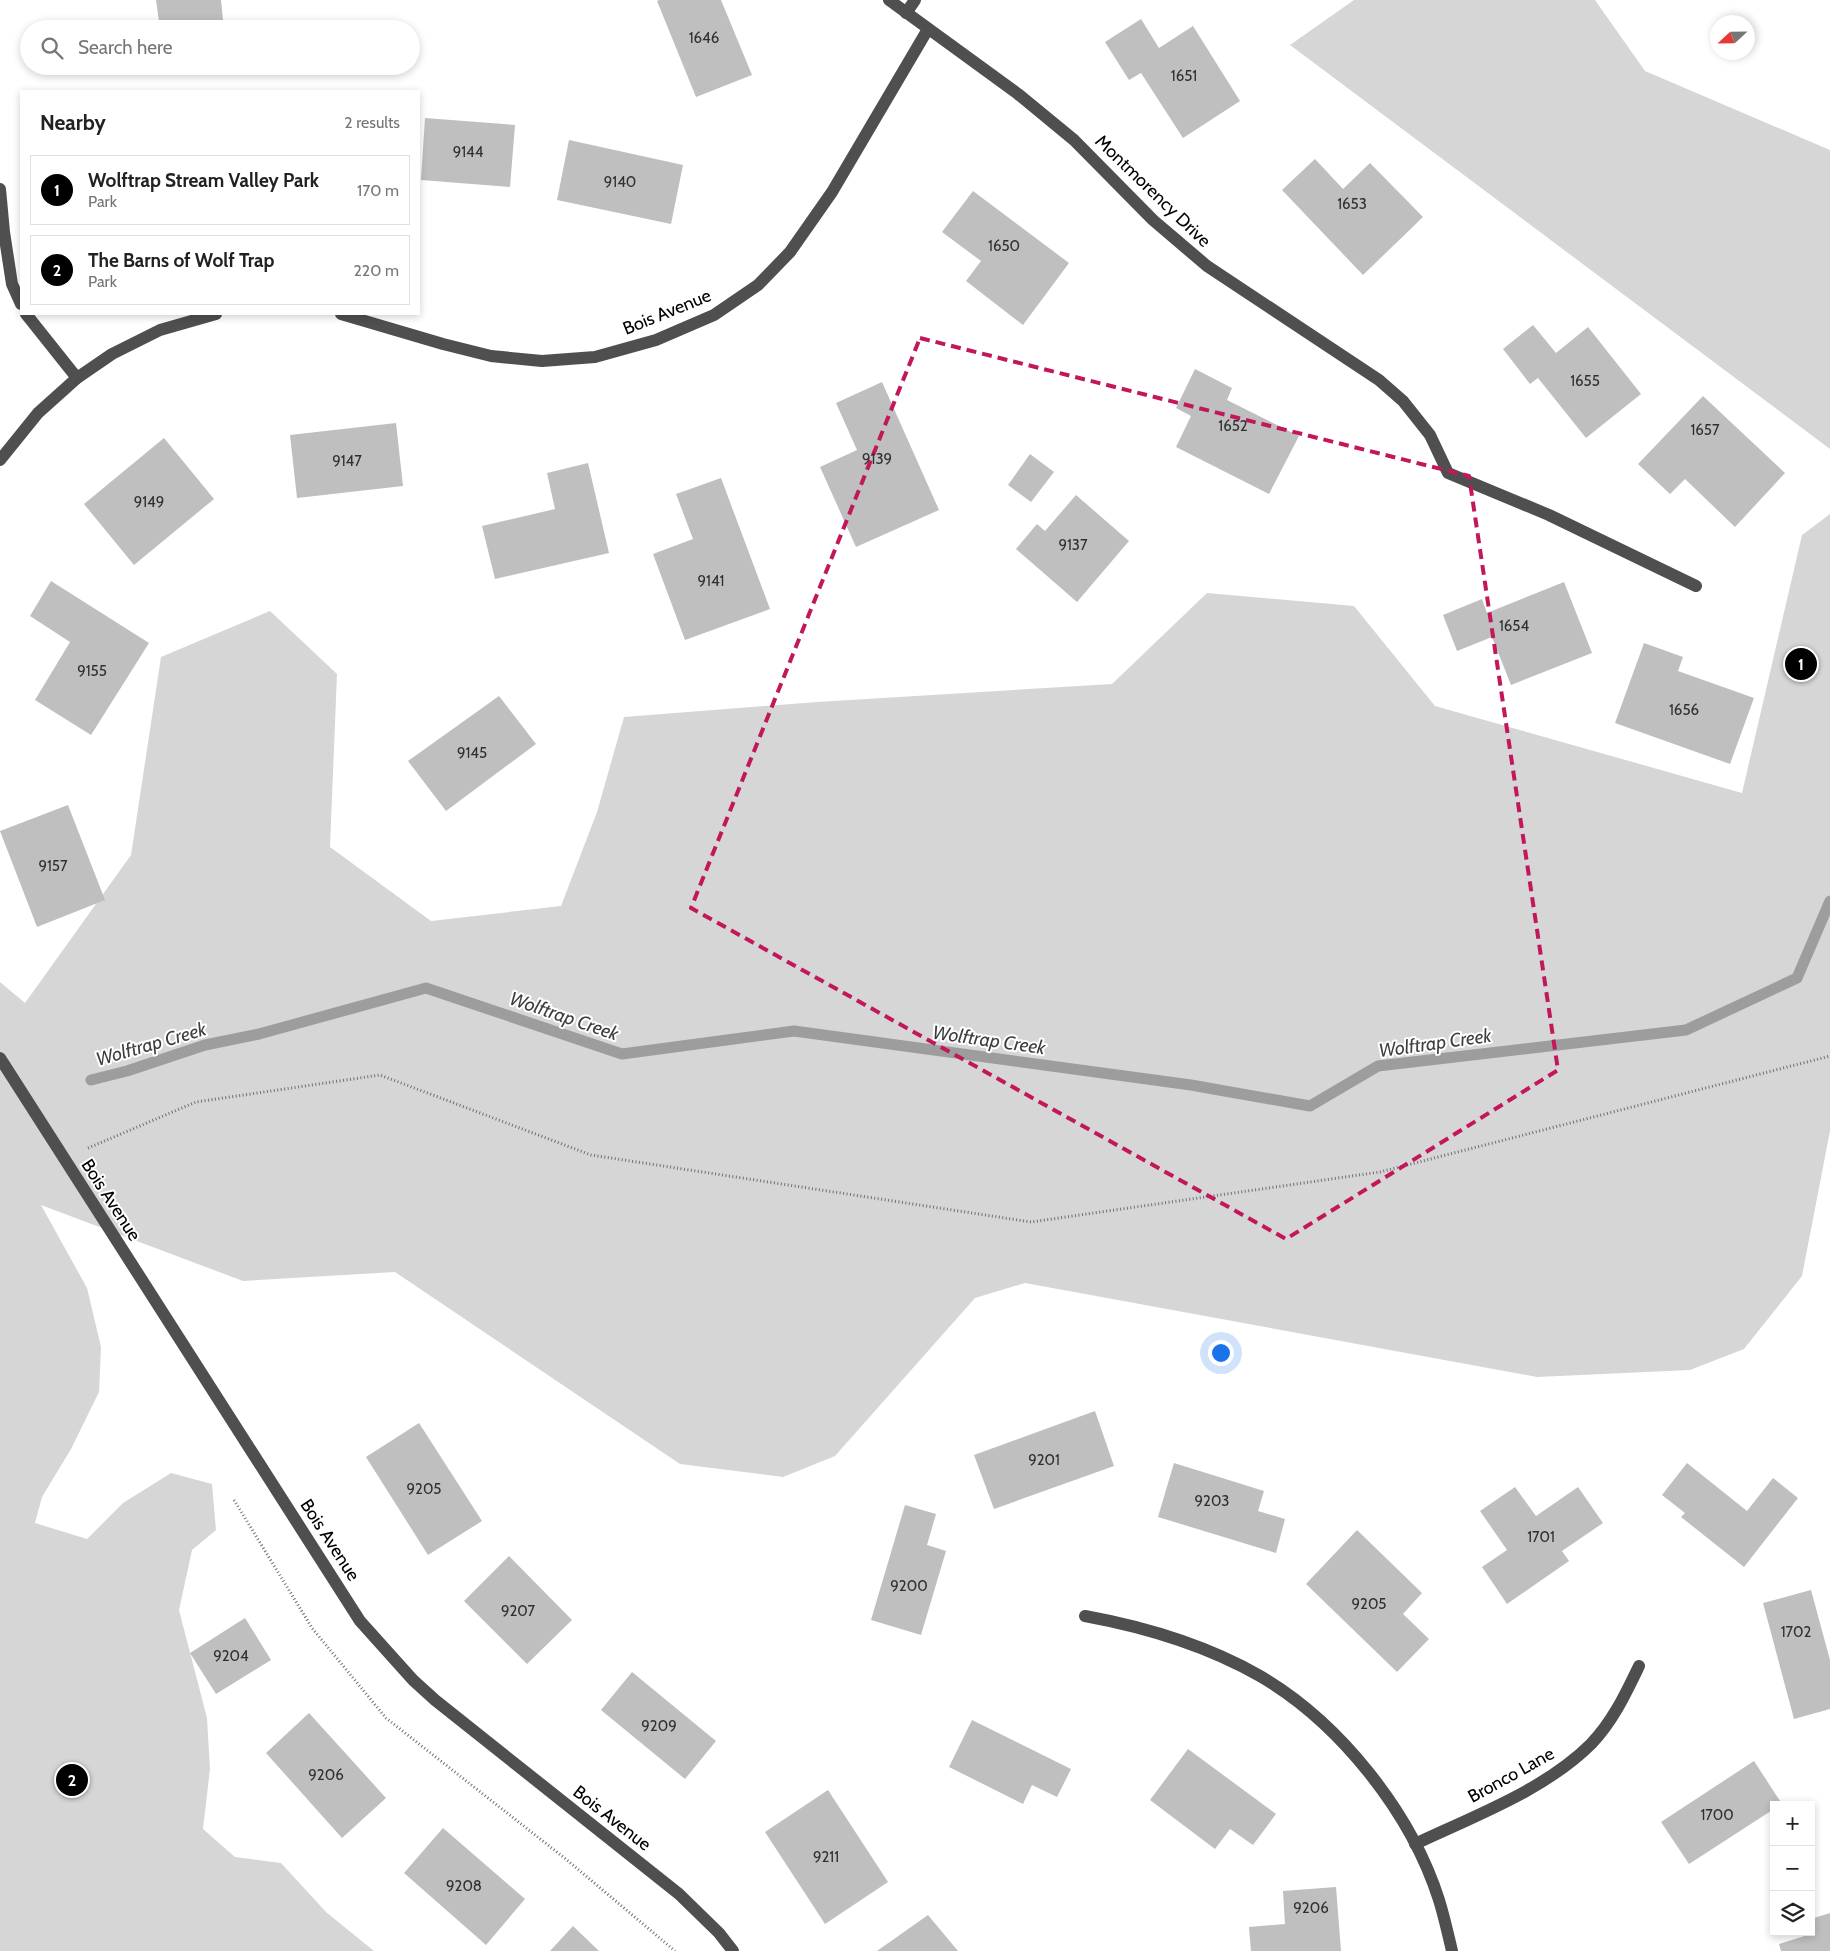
<!DOCTYPE html>
<meta charset="utf-8">
<style>
:root{--surface:#fff;--page:#f6f6f6;--text:#222;--muted:#767676;--line:#e0e0e0;--accent:#000}
body{margin:0;font-family:Cabin,sans-serif;background:var(--page);color:var(--text)}
.controls{position:absolute;right:15px;bottom:15px;display:grid;overflow:hidden;border-radius:0px;box-shadow:0 2px 8px #0003}
.controls button{width:45px;height:45px;display:grid;place-items:center;padding:0;border:0;border-bottom:1px solid var(--line);background:var(--surface);color:var(--text);font:25px sans-serif}
.compass{position:absolute;left:1710px;top:15px;width:45px;height:45px;border-radius:50%;background:var(--surface);box-shadow:0 2px 8px #0003;rotate:248deg}
.you{position:absolute;left:1220px;top:1352px;width:18px;height:18px;margin:-12px;border:4px solid #fff;border-radius:50%;background:#1a73e8;box-shadow:0 0 0 8px #1a73e833}
.badge{display:grid;place-items:center;width:32px;height:32px;border-radius:50%;background:var(--accent);color:#fff;font-size:16px;font-weight:700}
.pin{position:absolute;translate:-50% -50%;border:2px solid #fff;box-shadow:0 1px 5px #0006}
.list{margin:0;padding:0;list-style:none}
h2{display:flex;justify-content:space-between;align-items:center;height:65px;margin:0;padding:0 20px;font-size:21px}
h2 small{font-size:16px;font-weight:400;color:var(--muted)}
.list li{display:grid;grid-template-columns:32px 1fr auto;gap:15px;align-items:center;box-sizing:border-box;height:70px;margin:0 10px 10px;padding:0 10px;border:1px solid var(--line);border-radius:0px}
.list b{display:block;font-size:19px;white-space:nowrap}
.list p{margin:0;font-size:16px;white-space:nowrap;color:var(--muted)}
.list em{font-size:16px;font-style:normal;color:var(--muted)}
.icon{flex:none;width:28px;height:28px;fill:none;stroke:currentColor;stroke-width:2;stroke-linecap:round;stroke-linejoin:round}
.map{position:relative;flex:none;width:1830px;height:1951px;overflow:hidden}
.search{position:absolute;background:var(--surface);box-shadow:0 2px 8px #0003;left:20px;top:20px;width:400px;height:55px;display:flex;align-items:center;gap:12px;box-sizing:border-box;padding:0 18px;border-radius:28px;color:var(--muted);font-size:19px}
.panel{position:absolute;background:var(--surface);box-shadow:0 2px 8px #0003;left:20px;top:90px;width:400px;height:225px;border-radius:0px}
.map>svg:first-child{display:block}
.green{fill:#d6d6d6}
.lines{fill:none;stroke-linecap:round;stroke-linejoin:round}
.stream{stroke:#9d9d9d;stroke-width:11}
.building{fill:#bfbfbf}
.path{stroke:#717171;stroke-width:3;stroke-dasharray:1 2.5;stroke-linecap:butt}
.minor{stroke:#4f4f4f;stroke-width:12}
.marked{fill:none;stroke:#c2185b;stroke-width:4;stroke-dasharray:10 6;stroke-linejoin:round}
.labels{text-anchor:middle;dominant-baseline:central;stroke-width:4;stroke-linejoin:round;paint-order:stroke}
.number-label{font-size:15px;fill:#303030}
.street-label{font-size:18px;fill:#000;stroke:#fff}
.water-label{font-size:19px;font-style:italic;fill:#3e3e3e;stroke:#fff}
</style>
<div class="map">
<svg width="1830" height="1951" viewBox="0 0 1830 1951">
<rect width="100%" height="100%" fill="#fff"/>
<!-- green -->
<g class="green">
<path d="M1354,0H1595L1645,71L1830,150V449L1290,45Z"/>
<path d="M1830,514V1131L1802,1276L1744,1349L1690,1370L1537,1377L1025,1283L975,1298L835,1456L783,1477L680,1464L395,1272L243,1281L41,1205L87,1288L101,1347L99,1392L71,1449L42,1497L35,1523L87,1539L123,1503L171,1473L212,1484L216,1530L192,1550L179,1610L207,1718L210,1769L203,1829L235,1857L281,1863L326,1912L374,1951H0V982L25,1003L131,855L161,657L270,611L337,674L330,847L431,921L561,906L597,812L624,717L817,702L1112,684L1207,593L1354,606L1435,706L1742,793L1802,535Z"/>
</g>
<g class="lines">
<!-- stream -->
<path class="stream" d="M91,1080L127,1071L205,1045L259,1034L426,988L622,1054L794,1031L1191,1085L1310,1106L1378,1066L1686,1030L1797,978L1830,901"/>
</g>
<!-- building -->
<g class="building">
<path d="M156,0H221L224,29H160Z"/>
<path d="M659,0H721L752,75L696,97L657,1Z"/>
<path d="M1141,19L1159,48L1193,26L1240,101L1183,138L1141,73L1129,80L1105,42Z"/>
<path d="M425,118L515,125L510,187L421,180Z"/>
<path d="M569,140L683,165L671,224L557,200Z"/>
<path d="M1315,159L1343,189L1370,163L1423,217L1363,275L1282,190Z"/>
<path d="M973,191L1069,263L1023,325L966,281L981,261L942,232Z"/>
<path d="M1533,325L1556,353L1588,327L1641,394L1586,438L1538,378L1530,384L1503,349Z"/>
<path d="M1195,369L1232,388L1227,400L1299,436L1269,494L1176,447L1191,416L1176,408Z"/>
<path d="M882,382L939,510L856,547L820,467L857,450L836,403Z"/>
<path d="M1703,396L1785,473L1735,527L1685,479L1670,494L1638,464Z"/>
<path d="M396,423L403,486L297,498L290,435Z"/>
<path d="M164,438L214,499L134,565L84,504Z"/>
<path d="M1030,454L1054,472L1031,502L1008,485Z"/>
<path d="M588,463L609,553L495,579L482,526L555,509L547,473Z"/>
<path d="M721,478L770,609L685,640L653,554L693,539L676,494Z"/>
<path d="M1076,495L1129,541L1077,602L1016,549L1037,524L1045,531Z"/>
<path d="M51,581L149,643L91,735L35,700L70,642L30,616Z"/>
<path d="M1564,582L1592,653L1511,685L1492,637L1457,651L1443,615L1482,599L1487,613Z"/>
<path d="M1644,643L1683,657L1678,671L1754,698L1730,764L1615,723Z"/>
<path d="M499,696L536,744L446,811L408,761Z"/>
<path d="M68,805L105,900L37,927L0,831Z"/>
<path d="M1095,1411L1114,1466L994,1509L974,1455Z"/>
<path d="M419,1423L482,1521L428,1555L366,1457Z"/>
<path d="M1174,1463L1264,1491L1258,1511L1285,1519L1276,1553L1158,1517Z"/>
<path d="M1687,1463L1747,1511L1773,1478L1798,1498L1744,1567L1681,1517L1685,1513L1662,1495Z"/>
<path d="M1515,1487L1536,1516L1578,1487L1603,1523L1562,1551L1569,1561L1507,1604L1482,1567L1507,1550L1480,1511Z"/>
<path d="M905,1505L936,1514L927,1545L946,1551L921,1635L871,1620Z"/>
<path d="M1357,1530L1422,1593L1403,1614L1429,1639L1397,1672L1306,1584Z"/>
<path d="M509,1556L572,1620L527,1664L464,1601Z"/>
<path d="M1811,1590L1830,1660V1709L1794,1719L1763,1603Z"/>
<path d="M245,1618L271,1660L216,1694L190,1653Z"/>
<path d="M632,1672L716,1741L685,1779L601,1710Z"/>
<path d="M309,1713L386,1798L342,1838L266,1753Z"/>
<path d="M972,1720L1071,1769L1057,1797L1032,1785L1023,1804L949,1767Z"/>
<path d="M1188,1749L1276,1814L1253,1845L1230,1829L1215,1849L1150,1800Z"/>
<path d="M1754,1761L1782,1804L1774,1805V1809L1689,1864L1661,1822Z"/>
<path d="M828,1790L888,1882L825,1924L765,1832Z"/>
<path d="M443,1828L525,1899L486,1945L404,1873Z"/>
<path d="M1336,1887L1341,1951H1251L1249,1927L1285,1924L1283,1891Z"/>
<path d="M1830,1913V1951H1781L1779,1944L1811,1934V1919Z"/>
<path d="M928,1915L958,1951H877Z"/>
<path d="M573,1926L599,1951H550Z"/>
</g>
<g class="lines">
<!-- path -->
<g class="path">
<path d="M88,1148L196,1102L380,1075L591,1155L1031,1222L1380,1172L1830,1056"/>
<path d="M234,1500L312,1628L386,1718L567,1860L675,1951"/>
</g>
<!-- minor -->
<g class="minor">
<path d="M889,0L1018,94L1074,140L1153,220L1207,266L1379,380L1403,401L1430,435L1448,473L1549,515L1696,586"/>
<path d="M906,13L915,0"/>
<path d="M0,189L4,232L12,284L21,304"/>
<path d="M26,314L77,378"/>
<path d="M341,314L443,344L491,356L542,361L595,357L656,340L714,315L758,285L790,252L832,192L928,29"/>
<path d="M0,460L38,413L77,378L112,354L160,330L216,314"/>
<path d="M0,1058L360,1621L413,1680L435,1700L679,1894L719,1933L733,1951"/>
<path d="M1085,1616C1145,1627 1206,1645 1260,1676C1339,1722 1411,1812 1439,1900C1444,1916 1448,1934 1452,1951"/>
<path d="M1415,1844C1474,1816 1545,1790 1591,1744C1613,1721 1626,1693 1639,1666"/>
</g>
</g>
<!-- marked area -->
<path class="marked" d="M920,338L1469,476L1558,1070L1286,1239L691,908Z"/>
<g class="labels">
<!-- number labels -->
<g class="number-label">
<text x="704" y="38">1646</text>
<text x="1184" y="76">1651</text>
<text x="468" y="152">9144</text>
<text x="620" y="182">9140</text>
<text x="1352" y="204">1653</text>
<text x="1004" y="246">1650</text>
<text x="1585" y="381">1655</text>
<text x="1233" y="426">1652</text>
<text x="1705" y="430">1657</text>
<text x="877" y="459">9139</text>
<text x="347" y="461">9147</text>
<text x="149" y="502">9149</text>
<text x="1073" y="545">9137</text>
<text x="711" y="581">9141</text>
<text x="1514" y="626">1654</text>
<text x="92" y="671">9155</text>
<text x="1684" y="710">1656</text>
<text x="472" y="753">9145</text>
<text x="53" y="866">9157</text>
<text x="1044" y="1460">9201</text>
<text x="424" y="1489">9205</text>
<text x="1212" y="1501">9203</text>
<text x="1541" y="1537">1701</text>
<text x="909" y="1586">9200</text>
<text x="1369" y="1604">9205</text>
<text x="518" y="1611">9207</text>
<text x="1796" y="1632">1702</text>
<text x="231" y="1656">9204</text>
<text x="659" y="1726">9209</text>
<text x="326" y="1775">9206</text>
<text x="1717" y="1815">1700</text>
<text x="826" y="1857">9211</text>
<text x="464" y="1886">9208</text>
<text x="1311" y="1908">9206</text>
</g>
<!-- street labels -->
<g class="street-label">
<text transform="translate(1153 191) rotate(44)">Montmorency Drive</text>
<text transform="translate(667 312) rotate(-22)">Bois Avenue</text>
<text transform="translate(111 1200) rotate(57)">Bois Avenue</text>
<text transform="translate(330 1540) rotate(57)">Bois Avenue</text>
<text transform="translate(1511 1775) rotate(-29)">Bronco Lane</text>
<text transform="translate(612 1818) rotate(38)">Bois Avenue</text>
</g>
<!-- water labels -->
<g class="water-label">
<text transform="translate(564 1016) rotate(19)">Wolftrap Creek</text>
<text transform="translate(989 1040) rotate(8)">Wolftrap Creek</text>
<text transform="translate(1435 1043) rotate(-8)">Wolftrap Creek</text>
<text transform="translate(151 1044) rotate(-16)">Wolftrap Creek</text>
</g>
</g>
</svg>
<div class="controls">
<button>+</button>
<button>−</button>
<button><svg class="icon" aria-label="layers" viewBox="0 0 24 24"><path d="M12 4l9 5-9 5-9-5zM3 14l9 5 9-5"/></svg></button>
</div>
<svg class="compass" viewBox="-18 -18 36 36"><path d="M0-13l5 13h-10z" fill="#e53935"/><path d="M0 13l5-13h-10z" fill="#767676"/></svg>
<div class="you"></div>
<div class="pin badge" style="left:1801px;top:664px">1</div>
<div class="pin badge" style="left:72px;top:1780px">2</div>
<div class="search"><svg class="icon" aria-label="search" viewBox="0 0 24 24"><circle cx="10" cy="10" r="6"/><path d="M15 15l6 6"/></svg>Search here</div>
<section class="panel">
<h2>Nearby<small>2 results</small></h2>
<ul class="list">
<li><span class="badge">1</span><div><b>Wolftrap Stream Valley Park</b><p>Park</p></div><em>170 m</em></li>
<li><span class="badge">2</span><div><b>The Barns of Wolf Trap</b><p>Park</p></div><em>220 m</em></li>
</ul>
</section>
</div>
